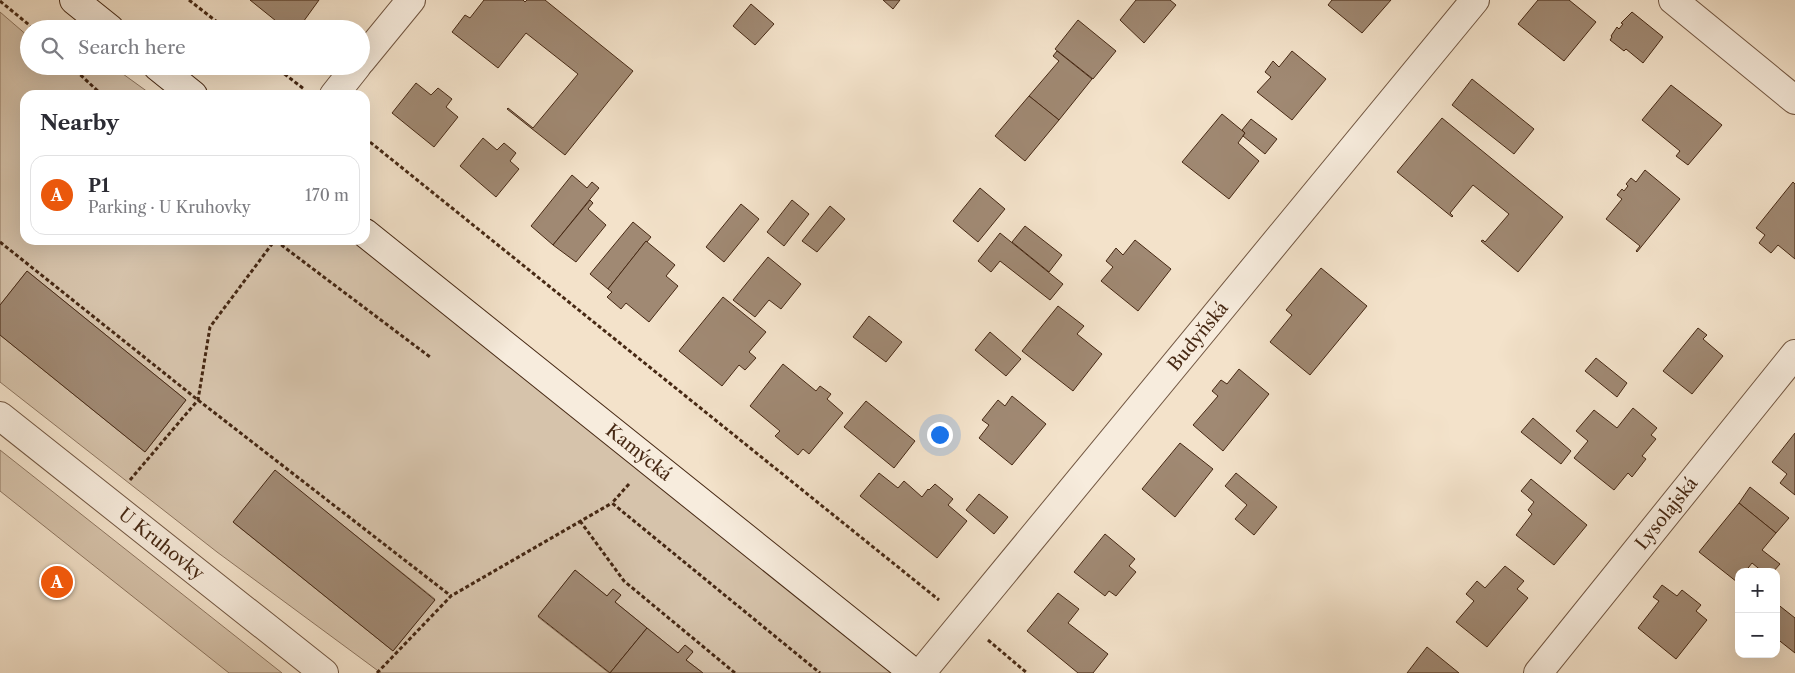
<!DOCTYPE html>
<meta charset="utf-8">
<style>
:root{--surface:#fff;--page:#f2f2f3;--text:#2b2b33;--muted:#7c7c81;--line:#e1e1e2;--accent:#ea580c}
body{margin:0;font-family:"Libre Caslon Text",serif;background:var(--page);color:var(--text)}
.controls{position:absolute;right:15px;bottom:15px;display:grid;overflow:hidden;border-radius:10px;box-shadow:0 5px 20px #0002}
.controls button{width:45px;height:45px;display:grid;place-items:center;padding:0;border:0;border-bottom:1px solid var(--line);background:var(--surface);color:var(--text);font:25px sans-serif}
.you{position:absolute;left:939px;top:434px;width:18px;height:18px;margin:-12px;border:4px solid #fff;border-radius:50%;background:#1a73e8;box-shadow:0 0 0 8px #1a73e833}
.badge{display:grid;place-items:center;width:32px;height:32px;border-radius:50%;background:var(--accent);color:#fff;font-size:16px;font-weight:700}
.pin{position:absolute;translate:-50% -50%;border:2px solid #fff;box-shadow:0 1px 5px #0006}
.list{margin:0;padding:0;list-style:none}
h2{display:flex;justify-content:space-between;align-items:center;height:65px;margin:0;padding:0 20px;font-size:21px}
h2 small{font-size:16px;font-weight:400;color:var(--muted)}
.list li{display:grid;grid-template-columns:32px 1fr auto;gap:15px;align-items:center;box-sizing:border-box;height:80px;margin:0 10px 10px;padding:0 10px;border:1px solid var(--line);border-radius:15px}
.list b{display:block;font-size:19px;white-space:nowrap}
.list p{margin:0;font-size:16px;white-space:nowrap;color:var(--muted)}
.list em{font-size:16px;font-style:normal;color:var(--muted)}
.icon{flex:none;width:28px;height:28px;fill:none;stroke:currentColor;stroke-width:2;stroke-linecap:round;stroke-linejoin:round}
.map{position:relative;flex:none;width:1795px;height:673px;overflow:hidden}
.search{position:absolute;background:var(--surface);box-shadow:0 5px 20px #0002;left:20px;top:20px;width:350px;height:55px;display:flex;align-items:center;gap:12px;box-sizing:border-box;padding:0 18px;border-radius:28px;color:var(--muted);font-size:19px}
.panel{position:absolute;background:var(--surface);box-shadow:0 5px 20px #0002;left:20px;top:90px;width:350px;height:155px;border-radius:15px}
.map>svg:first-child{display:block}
.green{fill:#d6c3ab;stroke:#8e7660;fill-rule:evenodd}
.building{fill:#a08973;stroke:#472914}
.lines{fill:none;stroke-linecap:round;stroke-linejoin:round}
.street-casing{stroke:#725742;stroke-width:30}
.secondary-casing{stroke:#472914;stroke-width:30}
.path{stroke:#472914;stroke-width:3;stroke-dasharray:4 2.5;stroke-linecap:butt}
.street{stroke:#f7ecdd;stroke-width:28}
.secondary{stroke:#f7ecdd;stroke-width:28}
.labels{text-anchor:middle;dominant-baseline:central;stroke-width:4.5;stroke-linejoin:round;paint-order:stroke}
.street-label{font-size:18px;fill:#472914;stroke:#f7ecdd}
</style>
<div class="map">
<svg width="1795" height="673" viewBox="0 0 1795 673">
<rect width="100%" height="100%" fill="#f3e2ca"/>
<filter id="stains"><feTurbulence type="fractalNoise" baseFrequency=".004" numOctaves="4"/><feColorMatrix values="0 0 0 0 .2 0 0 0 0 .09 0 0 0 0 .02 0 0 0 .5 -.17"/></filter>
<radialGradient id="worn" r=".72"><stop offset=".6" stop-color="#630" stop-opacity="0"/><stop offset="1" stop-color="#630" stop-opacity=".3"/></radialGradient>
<!-- green -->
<g class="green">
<path d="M0,12L29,37V66H112L152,95H25V240H356L895,673H703L686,660L693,651L685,645L678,653L615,602L621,595L613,589L607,596L575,570L538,617L609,673H381L217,552L0,382V335L145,452L186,400L27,271L0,305ZM275,471L435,599L393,651L234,523Z"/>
<path d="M0,450L282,673H229L0,491Z"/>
</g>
<!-- building -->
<g class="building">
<path d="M250,0H319L298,29H286Z"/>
<path d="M484,0H523L525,2L527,0H545L633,71L565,155L507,109L508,108L533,128L578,74L526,33L498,68L452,32L465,15L470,18Z"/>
<path d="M883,0H900L893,9Z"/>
<path d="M1136,0H1170L1176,5L1144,43L1120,20Z"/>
<path d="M1332,0H1391L1362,33L1328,5Z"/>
<path d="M1538,0H1569L1596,22L1564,61L1518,24Z"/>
<path d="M751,4L774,24L755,45L733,26Z"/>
<path d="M1632,12L1663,37L1643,63L1626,49L1624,51L1610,40L1612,37L1611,36L1617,27L1619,29L1623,24L1621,23Z"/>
<path d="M1078,20L1116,51L1093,79L1055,49Z"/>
<path d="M1057,51L1092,79L1059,120L1029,96L1059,61L1053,56Z"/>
<path d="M1292,51L1326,79L1292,120L1257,92L1271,77L1265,72L1273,61L1279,67Z"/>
<path d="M1472,79L1534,129L1514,154L1452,105Z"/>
<path d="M416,83L431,95L438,88L452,99L446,107L458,117L434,147L392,113Z"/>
<path d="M1671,85L1722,125L1688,165L1676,156L1680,151L1642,120Z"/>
<path d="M1029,96L1059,120L1025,161L995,136Z"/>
<path d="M1222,114L1245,133L1238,143L1259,161L1229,199L1182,162Z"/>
<path d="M1442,118L1563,217L1518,272L1481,241L1483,240L1485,242L1509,214L1473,185L1450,213L1453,216L1452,217L1397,172Z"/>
<path d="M1251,119L1277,139L1265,154L1243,136L1245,133L1242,130Z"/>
<path d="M483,138L497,150L504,143L516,153L510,161L519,169L496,197L460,166Z"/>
<path d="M1645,170L1680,199L1637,252L1636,251L1640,246L1606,219L1622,199L1617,195L1622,189L1624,191L1628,186L1626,184L1631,178L1636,182Z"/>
<path d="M572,175L587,188L592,182L599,188L553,245L531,226Z"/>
<path d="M1793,182L1795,184V259L1778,245L1771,253L1759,243L1765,235L1756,228Z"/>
<path d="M980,188L1005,209L978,242L953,221Z"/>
<path d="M590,200L593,203L588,209L606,225L576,262L553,245Z"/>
<path d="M792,200L809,214L784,246L767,232Z"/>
<path d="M741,204L759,219L724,262L706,247Z"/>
<path d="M830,206L845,219L817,252L802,241Z"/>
<path d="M633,222L651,237L647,242L646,241L608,289L590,274Z"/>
<path d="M1025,226L1062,255L1049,272L1012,242Z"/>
<path d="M1000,233L1063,284L1050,300L1000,261L991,272L978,261Z"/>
<path d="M1135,240L1171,269L1138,311L1101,281L1113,267L1106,261L1116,248L1123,255Z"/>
<path d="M646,241L675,265L666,276L678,286L649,322L626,303L621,309L607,297L612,292L608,289Z"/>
<path d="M768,257L801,284L781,309L769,300L755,317L733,300Z"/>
<path d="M1321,268L1367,306L1310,375L1270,342L1292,315L1286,310Z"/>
<path d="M27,271L186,400L145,452L0,335V305Z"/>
<path d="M723,297L766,332L749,352L756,358L745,370L739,365L722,386L679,351Z"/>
<path d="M1058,306L1084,326L1077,334L1102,354L1073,391L1022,351Z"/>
<path d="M869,316L902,342L886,362L853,337Z"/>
<path d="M1698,328L1707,335L1703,339L1723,356L1692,394L1663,371Z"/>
<path d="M990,332L1021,359L1006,376L975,350Z"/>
<path d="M1596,358L1627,383L1617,397L1585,371Z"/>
<path d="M783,364L816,391L820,386L831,394L827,399L843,413L809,454L803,449L798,455L775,436L780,431L750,406Z"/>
<path d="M1239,369L1269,394L1223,451L1193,425L1218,396L1212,391L1221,380L1227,384Z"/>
<path d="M1012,396L1046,424L1012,465L979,438L989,425L982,420L998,400L1005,406Z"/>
<path d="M866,401L915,441L894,468L844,427Z"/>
<path d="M1633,408L1657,428L1651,435L1656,439L1642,456L1646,459L1632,477L1628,473L1614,490L1574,458L1588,441L1576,431L1594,410L1617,428Z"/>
<path d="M1533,418L1571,451L1561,464L1521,432Z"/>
<path d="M1795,433V495L1780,483L1787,474L1772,462Z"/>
<path d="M1180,443L1213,469L1175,517L1142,489Z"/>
<path d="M275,470L435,600L393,651L233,522Z"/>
<path d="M879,473L898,488L904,481L922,497L928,489L929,490L935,484L953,499L948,505L967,521L937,558L860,496Z"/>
<path d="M1236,473L1277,507L1254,535L1235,519L1247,505L1225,486Z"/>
<path d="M1531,479L1587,525L1554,565L1516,535L1532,514L1528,510L1534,502L1521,491Z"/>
<path d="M1750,487L1789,518L1776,533L1739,503Z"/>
<path d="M979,494L1008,517L994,534L966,510Z"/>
<path d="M1739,503L1776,533L1762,550L1780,564L1773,572H1763L1752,563L1745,572H1739V579L1737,582L1699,552Z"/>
<path d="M1105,534L1135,559L1129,566L1136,572L1116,596L1109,591L1105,596L1074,572Z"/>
<path d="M1505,566L1524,581L1517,589L1528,598L1487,647L1456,622L1474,601L1466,594L1477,581L1485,588Z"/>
<path d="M575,570L607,596L613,589L621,595L615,602L647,628L610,673L538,616Z"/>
<path d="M1662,585L1677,596L1682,590L1701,605L1696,611L1707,620L1676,659L1638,628L1659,601L1653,597Z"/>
<path d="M1058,593L1079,609L1068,623L1108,654L1093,673H1078L1027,631Z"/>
<path d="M1776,603L1795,618V653L1776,638Z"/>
<path d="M647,628L678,653L685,645L693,652L686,660L703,673H610Z"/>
<path d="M1427,647L1459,673H1407Z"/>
</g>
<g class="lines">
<defs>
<g id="street">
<path d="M1673,0L1795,100"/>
<path d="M361,61L411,0"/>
<path d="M334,95L357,66"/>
<path id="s1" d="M0,416L324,673"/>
<path id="s2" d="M921,673L1475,0"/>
<path id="s3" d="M1538,673L1795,354"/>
</g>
<g id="secondary">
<path d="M74,0L110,29"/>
<path d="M157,66L193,95"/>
<path id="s4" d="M365,233L914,673"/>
</g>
</defs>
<!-- street casing -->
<use href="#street" class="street-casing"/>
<!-- secondary casing -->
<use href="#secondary" class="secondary-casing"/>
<!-- path -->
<g class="path">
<path d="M189,0L226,29"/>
<path d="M0,1L34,29"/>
<path d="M71,66L102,95"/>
<path d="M274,66L304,89"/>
<path d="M365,138L939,600"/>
<path d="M276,241L430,357"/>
<path d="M0,242L198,400L451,596"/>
<path d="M130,480L198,400L210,327L275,240"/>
<path d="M629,484L612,503L820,673"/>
<path d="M580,521L624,581L735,673"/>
<path d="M988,640L1027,673"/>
<path d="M377,673L451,596L612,503"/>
</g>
<!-- street -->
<use href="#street" class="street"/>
<!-- secondary -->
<use href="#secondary" class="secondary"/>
</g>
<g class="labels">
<!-- street labels -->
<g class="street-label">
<text stroke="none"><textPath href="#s2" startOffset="436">Budyňská</textPath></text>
<text stroke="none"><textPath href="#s4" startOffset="351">Kamýcká</textPath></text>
<text stroke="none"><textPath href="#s3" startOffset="205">Lysolajská</textPath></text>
<text stroke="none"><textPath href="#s1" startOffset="206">U Kruhovky</textPath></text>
</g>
</g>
<rect width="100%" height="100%" filter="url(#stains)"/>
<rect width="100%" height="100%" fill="url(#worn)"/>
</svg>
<div class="controls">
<button>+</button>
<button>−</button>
</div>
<div class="you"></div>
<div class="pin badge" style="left:57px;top:582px">A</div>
<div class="search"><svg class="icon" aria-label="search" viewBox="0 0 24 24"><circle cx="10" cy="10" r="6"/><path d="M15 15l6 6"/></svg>Search here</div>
<section class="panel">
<h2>Nearby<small></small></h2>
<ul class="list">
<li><span class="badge">A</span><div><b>P1</b><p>Parking · U Kruhovky</p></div><em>170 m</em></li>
</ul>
</section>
</div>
